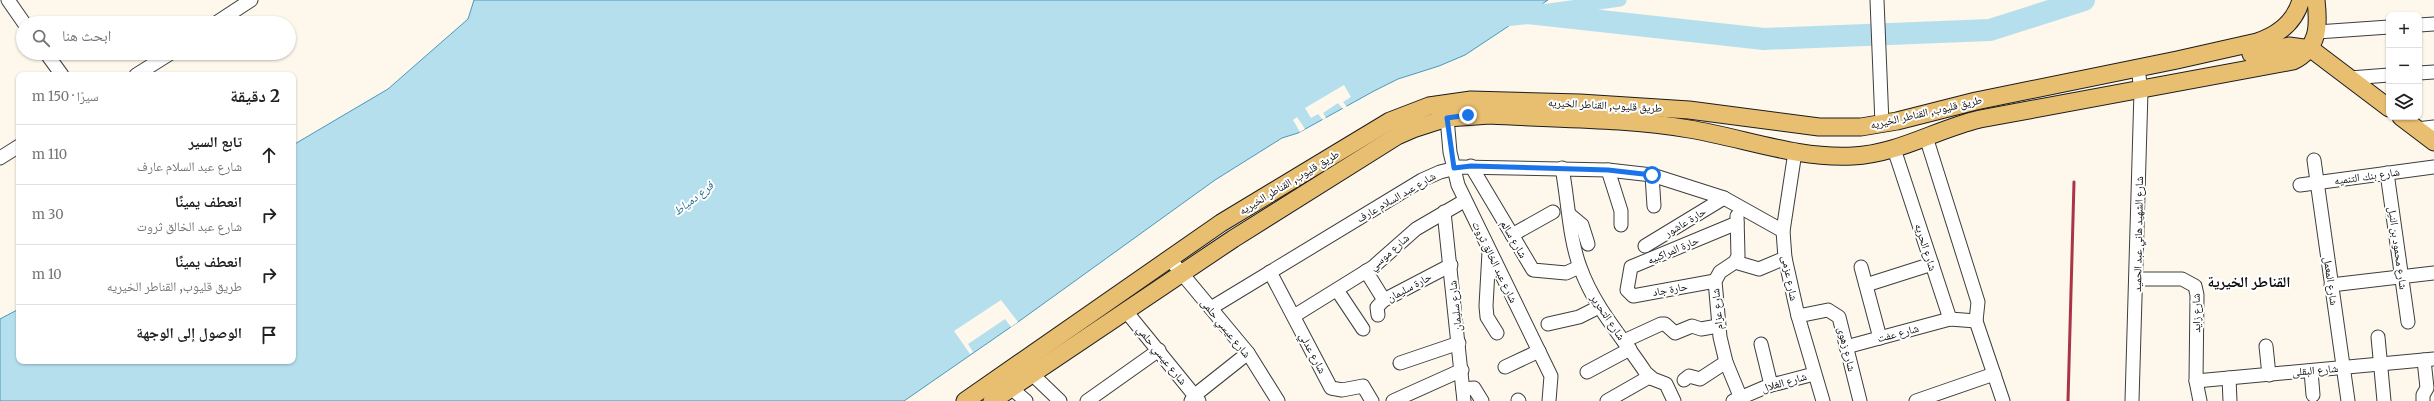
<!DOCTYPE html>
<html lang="ar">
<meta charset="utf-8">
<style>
:root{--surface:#fff;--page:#f6f6f6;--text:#202124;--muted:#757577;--line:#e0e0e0}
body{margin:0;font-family:Merriweather,"Noto Naskh Arabic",serif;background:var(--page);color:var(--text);direction:rtl}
.controls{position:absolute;right:12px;top:12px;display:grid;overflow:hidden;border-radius:8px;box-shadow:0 1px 3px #0004}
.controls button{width:36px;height:36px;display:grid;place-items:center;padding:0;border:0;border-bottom:1px solid var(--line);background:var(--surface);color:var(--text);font:20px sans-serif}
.stop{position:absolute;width:12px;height:12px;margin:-9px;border:3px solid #1a73e8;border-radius:50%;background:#fff}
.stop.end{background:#1a73e8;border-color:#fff;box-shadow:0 1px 4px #0008}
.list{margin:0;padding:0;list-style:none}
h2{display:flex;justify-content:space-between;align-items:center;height:52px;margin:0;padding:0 16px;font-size:17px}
h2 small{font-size:13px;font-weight:400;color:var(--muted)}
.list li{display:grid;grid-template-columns:26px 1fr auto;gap:12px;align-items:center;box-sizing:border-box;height:60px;padding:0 16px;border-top:1px solid var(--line)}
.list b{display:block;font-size:15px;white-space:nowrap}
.list p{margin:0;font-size:13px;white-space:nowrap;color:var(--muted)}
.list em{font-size:13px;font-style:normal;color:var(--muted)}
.icon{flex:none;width:22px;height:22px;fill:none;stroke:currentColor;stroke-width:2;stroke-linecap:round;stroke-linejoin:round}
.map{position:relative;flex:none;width:2434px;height:401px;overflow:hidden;direction:ltr}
.search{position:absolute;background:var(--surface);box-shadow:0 1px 3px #0004;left:16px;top:16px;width:280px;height:44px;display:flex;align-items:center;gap:10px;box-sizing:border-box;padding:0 14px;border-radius:22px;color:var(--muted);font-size:15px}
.panel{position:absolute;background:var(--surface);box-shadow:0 1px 3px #0004;left:16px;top:72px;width:280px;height:292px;border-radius:8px;direction:rtl}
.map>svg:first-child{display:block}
.water{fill:#b6dfee;stroke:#469abc}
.pier{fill:#fdf7ec}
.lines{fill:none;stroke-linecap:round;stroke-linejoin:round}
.canal{stroke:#b6dfee;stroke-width:13}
.river{stroke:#b6dfee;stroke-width:22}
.minor-casing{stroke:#3e3e3e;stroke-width:15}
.major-casing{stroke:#1c1c1c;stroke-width:19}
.minor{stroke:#fff;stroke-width:13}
.major{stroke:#e8be70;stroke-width:17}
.rail{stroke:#aa3447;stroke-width:3}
.route{stroke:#1a73e8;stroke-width:5}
.labels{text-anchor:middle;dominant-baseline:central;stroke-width:4;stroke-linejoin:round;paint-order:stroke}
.street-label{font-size:11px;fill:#0b0b0b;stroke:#fff}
.water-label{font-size:12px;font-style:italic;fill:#246b8d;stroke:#fff}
.district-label{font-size:15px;font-weight:bold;fill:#0b0b0b;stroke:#fff}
</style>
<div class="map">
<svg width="2434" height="401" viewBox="0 0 2434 401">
<rect width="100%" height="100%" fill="#fdf7ec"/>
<!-- water -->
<path class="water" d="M474,0H1548L1465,55L1439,66L1398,79L1374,91L1298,133L1282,138L1215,180L1018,322L904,401H0V319L19,309V361H293V145L388,89L468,19Z"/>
<!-- pier -->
<g class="pier">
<path d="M1344,85L1351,97L1343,102L1347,107L1343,109L1338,103L1323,113L1326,118L1323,120L1318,114L1311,118L1305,108Z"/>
<path d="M1297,117L1305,129L1300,132L1293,120Z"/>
<path d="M1001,300L1018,322L1011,327L1005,319L968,344L973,352L970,354L954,331Z"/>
</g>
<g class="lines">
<!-- canal -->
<path class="canal" d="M1528,13L1620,0"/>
<!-- river -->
<path class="river" d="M1499,16L1528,13L1764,39L1990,30L2084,0"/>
<defs>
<g id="minor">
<path d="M8,0L24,23"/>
<path d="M1877,0L1882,124"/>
<path d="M216,23L251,0"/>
<path d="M2419,25L2434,24"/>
<path d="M2317,32L2389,27"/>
<path d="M46,53L62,75"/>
<path d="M2419,73L2434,72"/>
<path d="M136,75L171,53"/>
<path d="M2350,78L2389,75"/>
<path d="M1447,118L1450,152L1458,185L1551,376L1549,401"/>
<path d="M2417,129L2434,127"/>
<path d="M1926,137L1978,302L1976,321L2003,401"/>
<path d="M1894,149L1950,319"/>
<path d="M1795,152L1783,231L1785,258L1798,316L1823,401"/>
<path d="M0,158L19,146"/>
<path d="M2314,160L2348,401"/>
<path d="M1471,166L1533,270L1566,273L1579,267"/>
<path d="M1562,168C1568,199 1569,238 1580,267C1594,307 1623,338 1646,373L1653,379L1666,384L1674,401"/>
<path d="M1608,170L1621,211V225"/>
<path d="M2387,173L2408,322"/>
<path d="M1652,175L1654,206"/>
<path d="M2300,185L2434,167"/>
<path d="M1444,212L1464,401"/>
<path d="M1570,215L1582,225L1588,244"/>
<path d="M1737,216L1738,256L1735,262L1720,272L1715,281L1720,337L1726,362L1740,396"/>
<path d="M1512,235L1553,212"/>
<path d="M1645,246L1724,198"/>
<path d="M1489,252L1486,306L1487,317L1497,333"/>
<path d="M1169,258L1248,353L1278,401"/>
<path d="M1735,262L1759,269L1785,258"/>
<path d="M1861,267L1880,338"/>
<path d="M1366,271L1384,300"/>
<path d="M1270,272L1331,388L1342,390L1363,386L1372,401"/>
<path d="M2136,279H2182L2195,286L2197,295L2196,381L2200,401"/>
<path d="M1715,281L1633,296L1627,290L1631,267L1737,223"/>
<path d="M1866,285L1932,264"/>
<path d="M2331,285L2434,273"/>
<path d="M1337,290L1363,329"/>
<path d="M1211,308L1422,180L1440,172L1460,167L1608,170L1652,175L1724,198L1783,231"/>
<path d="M1125,310L1199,401"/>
<path d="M1378,315L1377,307L1384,300L1451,265"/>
<path d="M1294,316L1373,267L1416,229L1464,201"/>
<path d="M1798,316L1828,310L1839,317L1860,401"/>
<path d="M1548,324L1579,317L1599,307"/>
<path d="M2378,337L2384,401"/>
<path d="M1624,341L1661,324H1665L1675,333L1692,326L1701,329L1718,326"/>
<path d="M1761,344L1771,385"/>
<path d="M2266,346L2269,375"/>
<path d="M1846,347L1950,319L1976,321"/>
<path d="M1400,363L1459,343"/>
<path d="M1505,367L1539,351"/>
<path d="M2311,371L2313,395"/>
<path d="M1587,372L1630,349"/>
<path d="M1032,374L1060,401"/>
<path d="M2229,378L2230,401"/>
<path d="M1684,380L1689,376L1700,379L1726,362"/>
<path d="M2196,381L2434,359"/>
<path d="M1011,388L1026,401"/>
<path d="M1463,389L1474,388L1482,401"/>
<path d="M1518,400L1519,401"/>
<path d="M1087,401L1159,350"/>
<path d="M1191,401L1195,395L1248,353"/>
<path d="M1393,401L1462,370"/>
<path d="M1607,401L1649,377"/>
<path d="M1733,401L1768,386L1814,374"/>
<path d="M1916,401L1994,374"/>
<path d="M2132,401L2141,91L2138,68"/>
<path d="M2423,401V395L2427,388L2424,360"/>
</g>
<g id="major">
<path d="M2251,54L2289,46L2311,49L2389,108"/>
<path d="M2401,117L2434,142"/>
<path d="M965,401L1221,223L1390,121L1429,106L1471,100L1580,103L1689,110L1819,127H1861L1897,121L1976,101L2177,60L2257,42C2278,35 2295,22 2301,0"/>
<path d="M992,401L1233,239L1397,136L1413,129L1447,118L1490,115C1556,119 1624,118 1689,129C1744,138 1797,159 1853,156C1898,154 1937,129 1980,119L2293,61C2319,48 2319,26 2316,0"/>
</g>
</defs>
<!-- minor casing -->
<use href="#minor" class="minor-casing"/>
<!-- major casing -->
<use href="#major" class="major-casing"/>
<!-- minor -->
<use href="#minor" class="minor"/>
<!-- major -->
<use href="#major" class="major"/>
<!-- rail -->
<path class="rail" d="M2068,401L2074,182"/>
</g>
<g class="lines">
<!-- route -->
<path class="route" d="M1468,115L1447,118L1454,168L1471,166L1608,170L1652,175"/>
</g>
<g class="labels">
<!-- street labels -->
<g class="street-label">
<text transform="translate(1605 105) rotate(3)">طريق قليوب, القناطر الخيريه</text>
<text transform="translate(1926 112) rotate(-13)">طريق قليوب, القناطر الخيريه</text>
<text transform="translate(2367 176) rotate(-8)">شارع بنك التنميه</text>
<text transform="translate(1289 182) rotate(-31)">طريق قليوب, القناطر الخيريه</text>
<text transform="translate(1396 197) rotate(-30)">شارع عبد السلام عارف</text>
<text transform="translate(1685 222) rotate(-31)">حارة عاشور</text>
<text transform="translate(2138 234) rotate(-89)">شارع الشهيد هاني عبد الحميد</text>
<text transform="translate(1514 239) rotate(60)">شارع سالم</text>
<text transform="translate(1926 247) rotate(72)">شارع الحريه</text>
<text transform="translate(2398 248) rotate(82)">شارع محمود بن النيل</text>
<text transform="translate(1673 250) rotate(-23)">حارة المراكبيه</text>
<text transform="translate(1389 252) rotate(-41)">شارع موسي</text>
<text transform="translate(1495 262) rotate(64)">شارع عبد الخالق ثروت</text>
<text transform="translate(1790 278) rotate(79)">شارع عزمى</text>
<text transform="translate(2331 281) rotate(82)">شارع المعمل</text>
<text transform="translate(1409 287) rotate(-28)">حارة سليمان</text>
<text transform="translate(1670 289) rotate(-10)">حارة جاد</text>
<text transform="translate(1455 306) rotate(-96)">شارع سليمان</text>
<text transform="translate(1717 309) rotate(-95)">شارع عزام</text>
<text transform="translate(2196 313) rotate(-91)">شارع زايد</text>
<text transform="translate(1608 317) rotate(56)">شارع التحرير</text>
<text transform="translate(1226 328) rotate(51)">شارع عيسي حلمى</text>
<text transform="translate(1898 333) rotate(-15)">شارع عفت</text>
<text transform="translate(1847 349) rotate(76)">شارع زهوى</text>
<text transform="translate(1313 353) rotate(62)">شارع عدلي</text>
<text transform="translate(1162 355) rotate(51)">شارع عيسي حلمي</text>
<text transform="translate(2315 370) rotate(-5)">شارع البقلى</text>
<text transform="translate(1784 382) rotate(-16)">شارع الغلال</text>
</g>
<!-- water labels -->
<g class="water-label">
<text transform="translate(693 198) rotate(-38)">فرع دمياط</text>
</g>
<!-- district labels -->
<g class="district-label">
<text x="2249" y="281">القناطر الخيرية</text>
</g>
</g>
</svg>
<div class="controls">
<button>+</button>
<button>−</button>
<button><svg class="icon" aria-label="layers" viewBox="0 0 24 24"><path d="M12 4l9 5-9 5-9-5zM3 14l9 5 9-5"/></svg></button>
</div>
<div class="stop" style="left:1652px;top:175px"></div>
<div class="stop end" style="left:1468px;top:115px"></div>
<div class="search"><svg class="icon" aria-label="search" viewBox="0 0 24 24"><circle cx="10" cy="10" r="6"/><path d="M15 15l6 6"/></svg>ابحث هنا</div>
<section class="panel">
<h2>2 دقيقة<small>سيرًا · 150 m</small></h2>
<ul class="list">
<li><svg class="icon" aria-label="ahead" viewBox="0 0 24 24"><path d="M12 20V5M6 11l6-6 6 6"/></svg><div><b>تابع السير</b><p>شارع عبد السلام عارف</p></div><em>110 m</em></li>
<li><svg class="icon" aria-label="right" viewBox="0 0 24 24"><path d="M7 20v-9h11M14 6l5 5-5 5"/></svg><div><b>انعطف يمينًا</b><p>شارع عبد الخالق ثروت</p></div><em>30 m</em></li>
<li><svg class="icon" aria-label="right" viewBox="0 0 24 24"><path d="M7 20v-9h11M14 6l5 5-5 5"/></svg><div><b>انعطف يمينًا</b><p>طريق قليوب, القناطر الخيريه</p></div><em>10 m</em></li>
<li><svg class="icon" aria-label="arrive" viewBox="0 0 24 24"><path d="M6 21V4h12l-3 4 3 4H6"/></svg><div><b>الوصول إلى الوجهة</b></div></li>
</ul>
</section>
</div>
